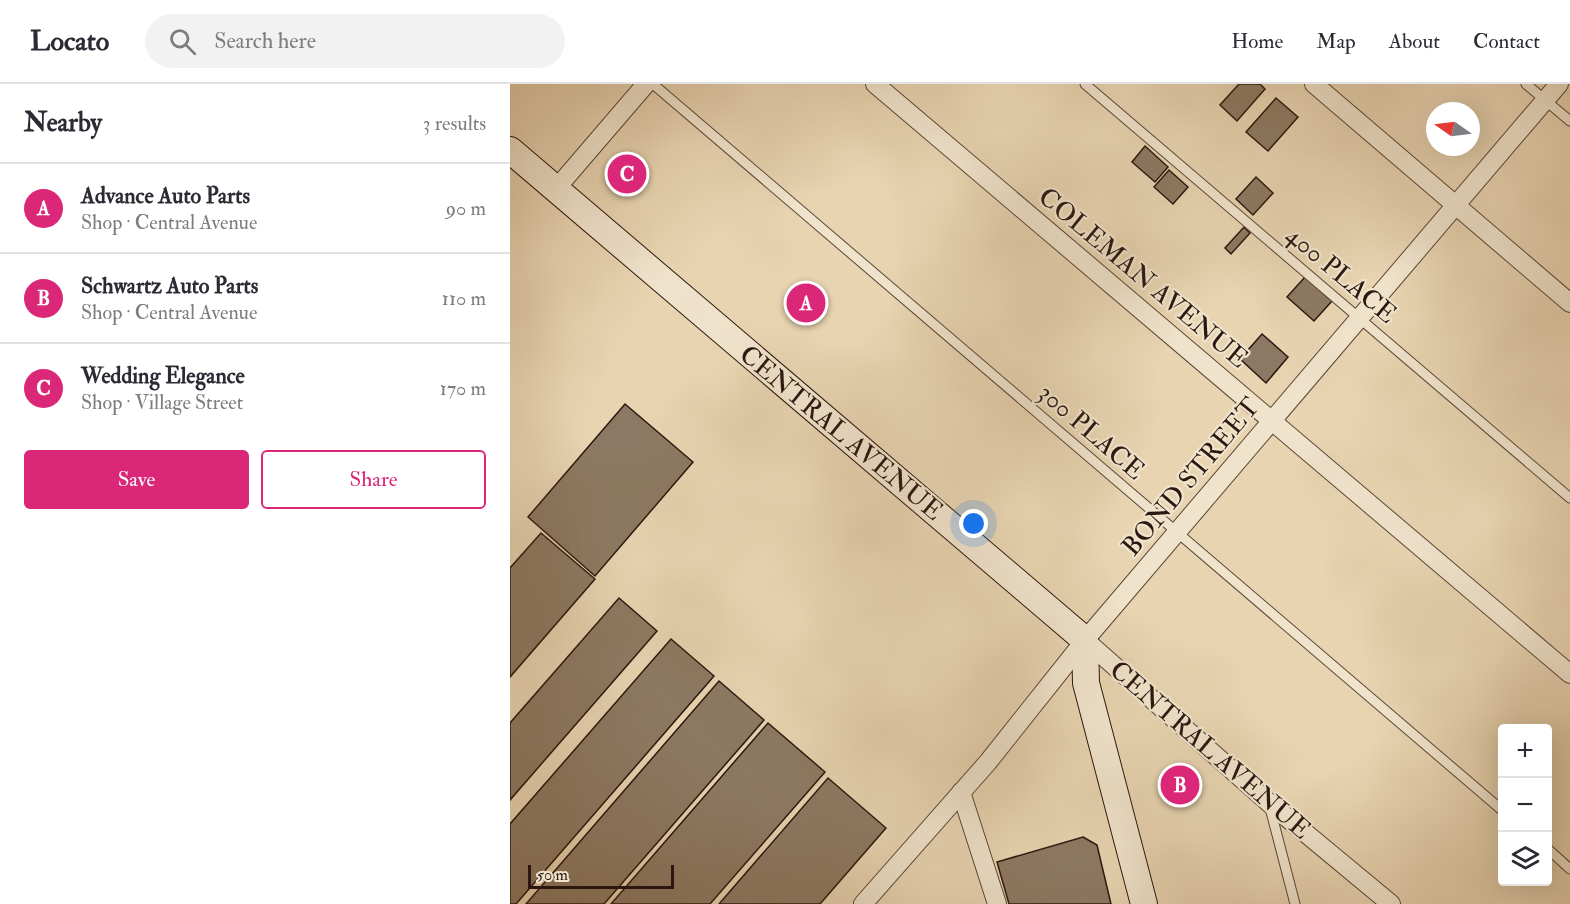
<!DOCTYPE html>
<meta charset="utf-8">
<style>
:root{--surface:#fff;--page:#f2f2f3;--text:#2b2b33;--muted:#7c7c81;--line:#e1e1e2;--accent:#db2777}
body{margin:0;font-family:"IM FELL Double Pica",serif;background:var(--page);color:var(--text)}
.controls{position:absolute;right:18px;bottom:18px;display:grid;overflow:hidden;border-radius:6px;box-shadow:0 6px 24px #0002}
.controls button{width:54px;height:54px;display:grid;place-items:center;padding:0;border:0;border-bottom:2px solid var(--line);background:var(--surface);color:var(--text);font:30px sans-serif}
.compass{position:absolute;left:916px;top:18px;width:54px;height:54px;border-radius:50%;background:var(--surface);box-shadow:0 6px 24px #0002;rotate:284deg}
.scale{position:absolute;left:18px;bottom:15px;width:146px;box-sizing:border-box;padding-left:6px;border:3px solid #2b170f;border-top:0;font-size:16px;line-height:21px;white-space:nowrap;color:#2b170f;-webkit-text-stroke:4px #f0e3cc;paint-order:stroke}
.you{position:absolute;left:464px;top:440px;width:21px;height:21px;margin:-15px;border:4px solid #fff;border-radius:50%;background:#1a73e8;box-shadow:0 0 0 9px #1a73e833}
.badge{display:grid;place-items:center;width:39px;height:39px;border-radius:50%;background:var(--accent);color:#fff;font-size:20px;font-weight:700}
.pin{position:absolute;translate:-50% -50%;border:3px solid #fff;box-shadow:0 2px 6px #0006}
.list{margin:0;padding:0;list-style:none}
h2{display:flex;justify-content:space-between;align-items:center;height:78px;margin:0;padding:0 24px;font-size:26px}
h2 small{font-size:20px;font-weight:400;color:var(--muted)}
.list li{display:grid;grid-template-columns:39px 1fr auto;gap:18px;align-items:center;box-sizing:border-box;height:90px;padding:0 24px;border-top:2px solid var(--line)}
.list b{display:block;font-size:22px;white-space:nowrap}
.list p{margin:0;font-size:20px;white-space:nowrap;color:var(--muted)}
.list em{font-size:20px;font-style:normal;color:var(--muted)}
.actions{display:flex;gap:12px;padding:18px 24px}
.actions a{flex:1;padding:14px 0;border:2px solid var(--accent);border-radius:6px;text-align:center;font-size:21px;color:var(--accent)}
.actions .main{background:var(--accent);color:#fff}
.icon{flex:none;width:33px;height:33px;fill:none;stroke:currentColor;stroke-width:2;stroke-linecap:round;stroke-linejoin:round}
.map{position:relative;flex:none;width:1060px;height:820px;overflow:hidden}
header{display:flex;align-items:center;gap:36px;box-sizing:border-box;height:84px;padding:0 30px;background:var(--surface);border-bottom:2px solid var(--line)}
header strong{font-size:28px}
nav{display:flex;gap:33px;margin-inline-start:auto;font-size:21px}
.search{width:420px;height:54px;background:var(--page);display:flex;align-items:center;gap:15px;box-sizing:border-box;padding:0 21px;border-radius:33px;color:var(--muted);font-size:22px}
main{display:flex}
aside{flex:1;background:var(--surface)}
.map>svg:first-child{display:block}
.building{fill:#8d7963;stroke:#2b170f;stroke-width:1.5}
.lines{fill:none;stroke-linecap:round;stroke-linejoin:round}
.service-casing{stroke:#5a4638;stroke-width:11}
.minor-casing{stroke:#5a4638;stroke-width:20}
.secondary-casing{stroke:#2b170f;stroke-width:28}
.service{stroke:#f0e3cc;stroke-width:9}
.minor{stroke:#f0e3cc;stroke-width:18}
.secondary{stroke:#f0e3cc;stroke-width:26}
.labels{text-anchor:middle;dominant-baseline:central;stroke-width:4.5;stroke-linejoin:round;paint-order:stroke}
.street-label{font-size:26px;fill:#2b170f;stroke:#f0e3cc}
</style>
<header>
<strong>Locato</strong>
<div class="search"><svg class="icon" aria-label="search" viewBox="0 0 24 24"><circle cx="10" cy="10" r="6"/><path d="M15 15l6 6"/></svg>Search here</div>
<nav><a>Home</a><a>Map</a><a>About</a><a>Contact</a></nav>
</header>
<main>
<aside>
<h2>Nearby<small>3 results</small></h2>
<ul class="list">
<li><span class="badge">A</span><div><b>Advance Auto Parts</b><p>Shop · Central Avenue</p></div><em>90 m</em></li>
<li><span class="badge">B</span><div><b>Schwartz Auto Parts</b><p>Shop · Central Avenue</p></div><em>110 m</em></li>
<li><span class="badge">C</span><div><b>Wedding Elegance</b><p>Shop · Village Street</p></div><em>170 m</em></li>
</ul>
<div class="actions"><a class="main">Save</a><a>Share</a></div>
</aside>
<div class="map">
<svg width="1060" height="820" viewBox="0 0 1060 820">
<rect width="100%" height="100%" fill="#e8d4b1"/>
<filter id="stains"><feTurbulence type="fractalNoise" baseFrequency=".00333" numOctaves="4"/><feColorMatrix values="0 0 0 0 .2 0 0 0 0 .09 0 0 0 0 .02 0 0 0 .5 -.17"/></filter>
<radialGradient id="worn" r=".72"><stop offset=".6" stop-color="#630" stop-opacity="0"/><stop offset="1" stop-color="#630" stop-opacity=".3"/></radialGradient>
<!-- building -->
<g class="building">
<path d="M729,0H750L755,5L727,37L710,21Z"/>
<path d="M766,14L788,33L758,67L736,48Z"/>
<path d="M635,62L658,83L645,98L622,78Z"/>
<path d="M659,86L678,103L663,120L644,103Z"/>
<path d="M746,93L763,109L743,131L726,115Z"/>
<path d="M734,143L740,149L721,170L715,164Z"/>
<path d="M795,193L822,217L804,237L777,213Z"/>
<path d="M752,250L778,273L756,299L730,275Z"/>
<path d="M115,320L183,378L85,492L18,433Z"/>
<path d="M31,449L85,495L0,593V484Z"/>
<path d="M109,514L147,547L0,716V639Z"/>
<path d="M161,555L204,592L6,820H0V740Z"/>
<path d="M209,597L254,636L94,820H16Z"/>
<path d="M258,639L315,688L200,820H101Z"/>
<path d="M318,694L376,744L310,820H209Z"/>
<path d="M573,753L587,761L601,820H499L487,778Z"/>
</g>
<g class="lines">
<defs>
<g id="service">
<path d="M143,0L993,727"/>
<path d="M575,0L1060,414"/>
<path d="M1016,0L1060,37"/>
<path d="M760,724L785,820"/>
<path d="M1038,765L1060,785"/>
</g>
<g id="minor">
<path d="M365,0L1060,590"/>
<path d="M804,0L1060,219"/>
<path d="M45,106L136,0"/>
<path d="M575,556L758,718L881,820"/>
<path d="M451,708L487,820"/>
<path d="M353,820L478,678L575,556L1049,0"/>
</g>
<path id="secondary" d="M0,66L575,556L576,599L634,820"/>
</defs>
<!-- service casing -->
<use href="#service" class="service-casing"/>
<!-- minor casing -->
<use href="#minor" class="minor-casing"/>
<!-- secondary casing -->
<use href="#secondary" class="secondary-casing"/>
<!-- service -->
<use href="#service" class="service"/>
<!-- minor -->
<use href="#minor" class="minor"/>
<!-- secondary -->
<use href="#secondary" class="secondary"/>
</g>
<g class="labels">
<!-- street labels -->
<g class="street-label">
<text transform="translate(831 191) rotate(40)">400 PLACE</text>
<text transform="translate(633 194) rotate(40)">COLEMAN AVENUE</text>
<text transform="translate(581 348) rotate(41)">300 PLACE</text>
<text transform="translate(331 349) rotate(40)">CENTRAL AVENUE</text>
<text transform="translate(681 393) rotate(-50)">BOND STREET</text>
<text transform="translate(700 666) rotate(41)">CENTRAL AVENUE</text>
</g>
</g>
<rect width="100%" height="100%" filter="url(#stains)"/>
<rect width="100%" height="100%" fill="url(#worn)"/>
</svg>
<div class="controls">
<button>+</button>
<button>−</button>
<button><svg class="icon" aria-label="layers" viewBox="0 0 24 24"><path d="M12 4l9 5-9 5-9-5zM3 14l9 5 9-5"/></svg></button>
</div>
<svg class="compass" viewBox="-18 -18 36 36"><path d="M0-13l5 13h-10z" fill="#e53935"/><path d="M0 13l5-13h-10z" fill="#7c7c81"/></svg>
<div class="scale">50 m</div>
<div class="you"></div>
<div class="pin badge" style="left:296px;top:219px">A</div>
<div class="pin badge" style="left:670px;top:701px">B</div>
<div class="pin badge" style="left:117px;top:90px">C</div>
</div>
</main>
